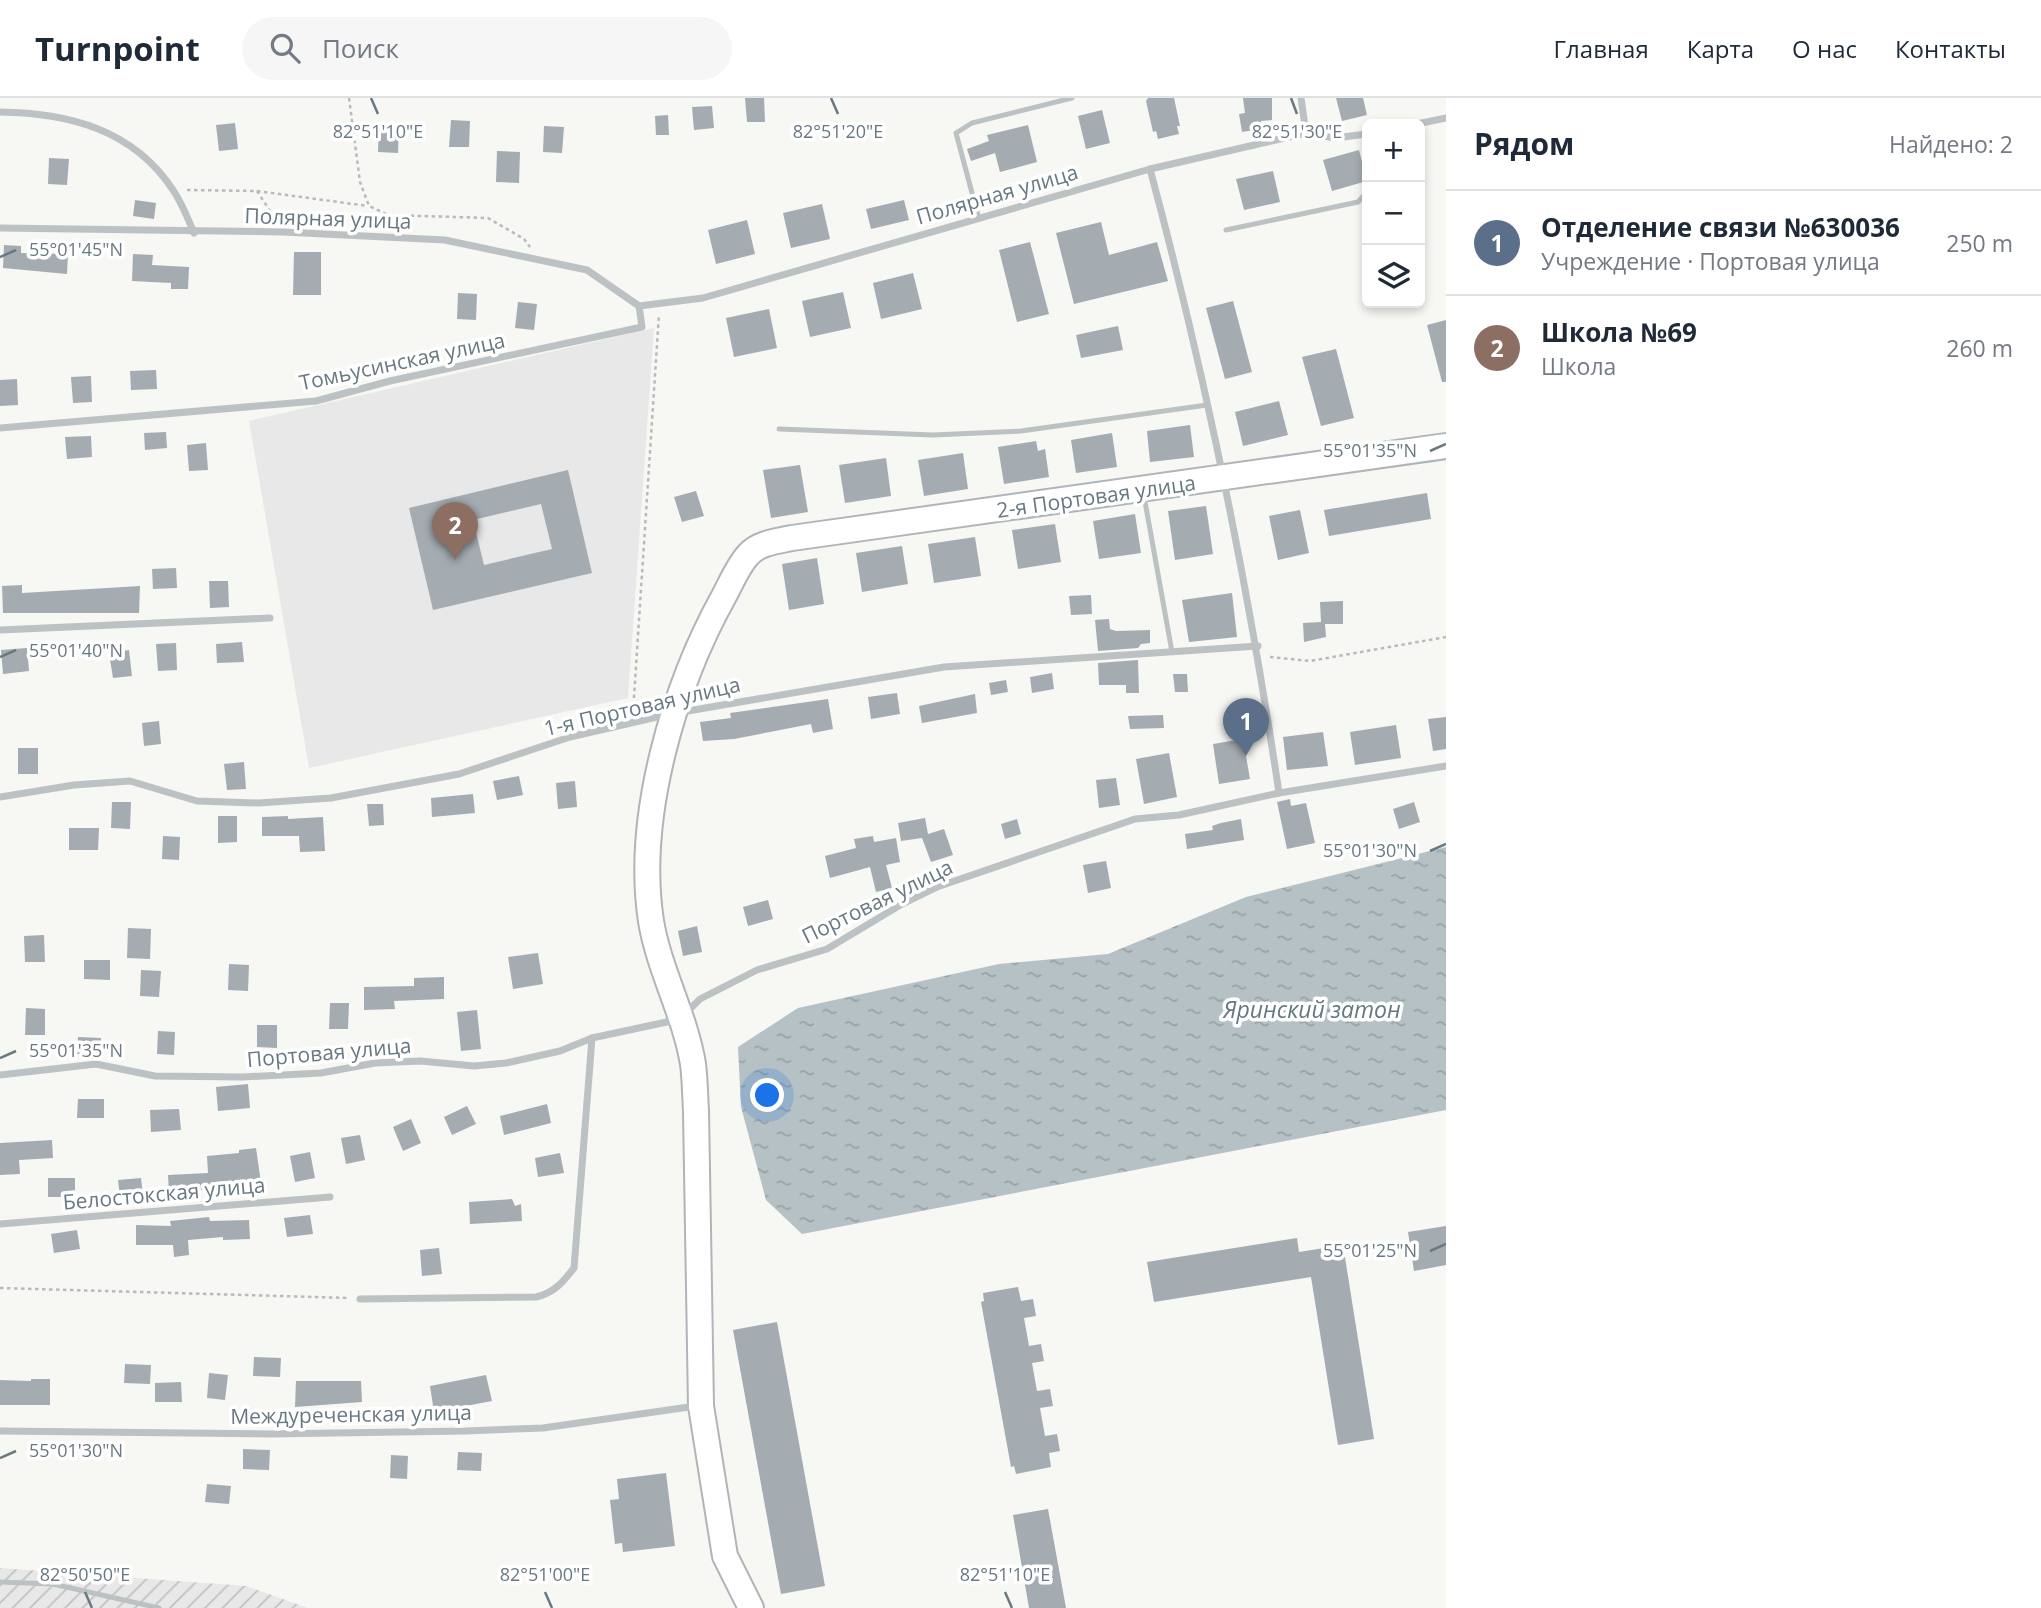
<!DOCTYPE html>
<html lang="ru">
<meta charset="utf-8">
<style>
:root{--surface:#fff;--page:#f6f6f7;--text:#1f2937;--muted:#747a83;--line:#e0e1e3;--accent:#1a73e8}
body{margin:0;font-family:"Open Sans",sans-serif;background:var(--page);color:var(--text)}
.controls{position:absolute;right:21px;top:21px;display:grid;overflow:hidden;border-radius:10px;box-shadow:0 4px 10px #0003}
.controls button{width:63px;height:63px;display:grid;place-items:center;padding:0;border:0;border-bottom:2px solid var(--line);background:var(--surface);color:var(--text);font:35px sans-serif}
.you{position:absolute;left:768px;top:998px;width:24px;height:24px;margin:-18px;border:5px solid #fff;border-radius:50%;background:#1a73e8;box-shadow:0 0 0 10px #1a73e833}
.badge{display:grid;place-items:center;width:46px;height:46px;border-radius:50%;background:var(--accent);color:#fff;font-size:23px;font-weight:700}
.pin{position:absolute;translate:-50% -58px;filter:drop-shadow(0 2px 4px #0008)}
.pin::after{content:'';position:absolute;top:37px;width:24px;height:21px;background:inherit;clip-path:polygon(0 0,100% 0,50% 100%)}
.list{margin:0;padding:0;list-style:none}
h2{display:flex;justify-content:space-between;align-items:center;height:91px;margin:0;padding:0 28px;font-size:30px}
h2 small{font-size:23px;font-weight:400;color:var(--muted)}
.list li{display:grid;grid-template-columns:46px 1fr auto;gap:21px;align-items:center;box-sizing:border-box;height:105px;padding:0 28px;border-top:2px solid var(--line)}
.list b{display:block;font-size:26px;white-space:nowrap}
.list p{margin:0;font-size:23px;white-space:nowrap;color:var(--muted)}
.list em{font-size:23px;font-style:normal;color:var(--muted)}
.icon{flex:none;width:38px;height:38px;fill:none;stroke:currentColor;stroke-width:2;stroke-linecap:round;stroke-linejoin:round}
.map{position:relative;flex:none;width:1446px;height:1510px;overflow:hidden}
header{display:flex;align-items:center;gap:42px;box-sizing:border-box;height:98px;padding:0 35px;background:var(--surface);border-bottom:2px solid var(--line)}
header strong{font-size:33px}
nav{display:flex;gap:38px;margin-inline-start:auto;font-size:24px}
.search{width:490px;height:63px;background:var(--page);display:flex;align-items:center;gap:18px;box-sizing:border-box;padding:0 24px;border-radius:38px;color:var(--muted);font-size:26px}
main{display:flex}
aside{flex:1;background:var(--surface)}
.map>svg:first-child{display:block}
.built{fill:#e8e8e8}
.industrial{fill:url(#industrial-furrows)}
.water{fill:url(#water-ripples)}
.building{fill:#a4acb1;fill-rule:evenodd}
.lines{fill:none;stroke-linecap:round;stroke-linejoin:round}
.secondary-casing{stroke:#afb5b9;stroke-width:28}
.path{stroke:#b7bbbc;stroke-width:2.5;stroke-dasharray:3.5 3.5;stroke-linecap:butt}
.lane{stroke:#bcc1c4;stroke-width:5}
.street{stroke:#bcc1c4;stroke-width:7}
.secondary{stroke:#fff;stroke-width:24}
.ticks{fill:none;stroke:#697982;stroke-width:2.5}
.labels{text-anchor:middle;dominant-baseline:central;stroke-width:7;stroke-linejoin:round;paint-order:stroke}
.street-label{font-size:21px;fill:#697982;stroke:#fff}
.water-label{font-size:23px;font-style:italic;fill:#65797e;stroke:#fff}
.ticks-label{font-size:18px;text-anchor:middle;fill:#697982;stroke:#fff;stroke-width:7;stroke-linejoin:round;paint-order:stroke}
</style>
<header>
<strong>Turnpoint</strong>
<div class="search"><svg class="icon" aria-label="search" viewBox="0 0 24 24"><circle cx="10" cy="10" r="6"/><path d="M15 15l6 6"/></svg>Поиск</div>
<nav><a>Главная</a><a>Карта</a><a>О нас</a><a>Контакты</a></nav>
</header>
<main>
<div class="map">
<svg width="1446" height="1510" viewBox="0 0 1446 1510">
<defs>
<pattern id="industrial-furrows" width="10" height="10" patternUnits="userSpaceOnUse" patternTransform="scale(1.75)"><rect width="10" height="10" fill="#e8e8e8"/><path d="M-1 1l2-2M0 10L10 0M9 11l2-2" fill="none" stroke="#c0c1c1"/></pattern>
<pattern id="water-ripples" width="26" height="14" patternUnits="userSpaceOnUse" patternTransform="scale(1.75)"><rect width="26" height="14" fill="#b5c1c4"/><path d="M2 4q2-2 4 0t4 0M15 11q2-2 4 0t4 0" fill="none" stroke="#97a2a5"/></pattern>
</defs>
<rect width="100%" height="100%" fill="#f7f7f4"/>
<!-- built -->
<path class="built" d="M654,230L628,600L309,670L249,323Z"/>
<!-- industrial -->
<path class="industrial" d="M0,1470L246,1488L308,1510H0Z"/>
<!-- water -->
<path class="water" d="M1446,749V1012L802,1136L766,1102L741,1009L738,949L798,910L999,866L1108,856L1246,799Z"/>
<!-- building -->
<g class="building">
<path d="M745,0H764L765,24H747Z"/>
<path d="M1148,0H1174L1180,28H1177L1179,36L1158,41L1156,33L1153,34L1146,3Z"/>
<path d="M1243,0H1272V22L1261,23L1262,31L1242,34L1239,16L1245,15Z"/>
<path d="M1336,0H1363L1367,17L1342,23Z"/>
<path d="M712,8L714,30L694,32L692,9Z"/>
<path d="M1102,12L1110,45L1086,51L1078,18Z"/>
<path d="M668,17L669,37H656L655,18Z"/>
<path d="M451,22L470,23L469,49H449Z"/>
<path d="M235,25L238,51L219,53L216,27Z"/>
<path d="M379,27L399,29L398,55L378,54Z"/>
<path d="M1028,27L1037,64L1000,74L995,55L971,63L967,51L989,43L987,37Z"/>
<path d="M544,28L564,29L562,55L543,54Z"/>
<path d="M1359,52L1367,83L1332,93L1323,62Z"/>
<path d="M497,53L520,54L519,85L496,84Z"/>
<path d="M49,60L69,61L67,87L48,86Z"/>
<path d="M1273,73L1280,104L1244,112L1236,81Z"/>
<path d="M135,102L156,105L154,121L133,118Z"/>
<path d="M904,102L909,122L871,131L866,111Z"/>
<path d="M822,106L830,141L791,150L783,115Z"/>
<path d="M747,122L755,156L716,166L708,132Z"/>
<path d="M1101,124L1109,157L1157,144L1168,183L1074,206L1056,135Z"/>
<path d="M1030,144L1049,216L1017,224L999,152Z"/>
<path d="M4,147L21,148V155L68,156L67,176L3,170Z"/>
<path d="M294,154H321V197H293Z"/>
<path d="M133,156L153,157L152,167L189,169L188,191H171V185L132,183Z"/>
<path d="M913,175L922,211L881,221L873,185Z"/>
<path d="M843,194L851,230L810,239L802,203Z"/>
<path d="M458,195L477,196L476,222L457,221Z"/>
<path d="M1233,203L1252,274L1225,281L1206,210Z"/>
<path d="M518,204L537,206L534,232L515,230Z"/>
<path d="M769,211L777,250L734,259L726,220Z"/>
<path d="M1446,222V284H1442L1427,227Z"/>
<path d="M1118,228L1123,252L1081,260L1076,237Z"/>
<path d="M1336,251L1354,320L1321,328L1302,259Z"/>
<path d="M156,272L157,291L131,292L130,273Z"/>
<path d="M91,278L92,304L73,305L71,279Z"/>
<path d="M17,281L18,307L0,308V282Z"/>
<path d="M1279,303L1288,337L1243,348L1235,314Z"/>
<path d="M1190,327L1194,359L1150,364L1147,333Z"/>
<path d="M166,334L167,350L145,352L144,335Z"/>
<path d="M1112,335L1117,369L1076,375L1071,342Z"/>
<path d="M91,338L92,359L67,361L65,339Z"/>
<path d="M1036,343L1038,353L1045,351L1049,379L1004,386L998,349Z"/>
<path d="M206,345L208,372L189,373L187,347Z"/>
<path d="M963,355L968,391L924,398L918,362Z"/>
<path d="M886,360L891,398L845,405L839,367Z"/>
<path d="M800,367L808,414L771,420L763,372Z"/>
<path d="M568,372L592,475L433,512L409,410ZM541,406L552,451L484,467L473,422Z"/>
<path d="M696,393L704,418L682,424L674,399Z"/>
<path d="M1427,395L1431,421L1329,438L1324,412Z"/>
<path d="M1206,408L1213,456L1175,462L1168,413Z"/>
<path d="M1300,412L1309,455L1278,462L1269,418Z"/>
<path d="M1135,416L1141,455L1099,461L1093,423Z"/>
<path d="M1055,426L1061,464L1018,471L1012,432Z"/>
<path d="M975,439L981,478L934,485L928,446Z"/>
<path d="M902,448L908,486L862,494L856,455Z"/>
<path d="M817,460L824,506L789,512L782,466Z"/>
<path d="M176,470L177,490L153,491L152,471Z"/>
<path d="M209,483H228L229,509L210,510Z"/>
<path d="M22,487V495L140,488L139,515H3L2,488Z"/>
<path d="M1232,495L1237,539L1189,544L1182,502Z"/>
<path d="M1091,497L1092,516L1071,517L1069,498Z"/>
<path d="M1343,503V526H1325L1326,539L1304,544L1303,525L1321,524L1320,504Z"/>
<path d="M1109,521L1110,531L1116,533L1150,532V545L1141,546L1138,550L1098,553L1095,522Z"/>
<path d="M242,544L244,564L217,565L216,546Z"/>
<path d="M176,545L177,572L158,573L156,546Z"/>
<path d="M27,550L29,573L3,576L1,552Z"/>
<path d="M129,552L132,578L113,580L109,555Z"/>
<path d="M1138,562L1139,595H1126V587H1099L1098,565Z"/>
<path d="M1052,575L1054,591L1032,595L1030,579Z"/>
<path d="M1173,576H1187L1188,594H1175Z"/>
<path d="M1006,582L1008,594L991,597L989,585Z"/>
<path d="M897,595L900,616L871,621L868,599Z"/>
<path d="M975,596L977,615L922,625L919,608Z"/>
<path d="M828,601L833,631L813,635L811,626L734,641L703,643L700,624L731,620L730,615Z"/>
<path d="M1163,617L1164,630L1130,631L1128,618Z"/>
<path d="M1446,619V651L1433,653L1428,621Z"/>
<path d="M159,623L161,646L144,648L142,625Z"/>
<path d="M1396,627L1401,660L1355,667L1350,634Z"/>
<path d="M1323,634L1328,668L1287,672L1283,639Z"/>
<path d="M1243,641L1250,681L1219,686L1213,646Z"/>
<rect x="18" y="650" width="20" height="26"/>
<path d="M1169,655L1177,699L1144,706L1136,661Z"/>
<path d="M244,664L246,691L227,692L224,666Z"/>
<path d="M519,678L523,697L497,702L493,683Z"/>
<path d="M1116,680L1120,707L1099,710L1096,682Z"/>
<path d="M575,683L577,709L558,711L556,685Z"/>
<path d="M473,696L475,715L432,719L431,700Z"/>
<path d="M1290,701L1291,708L1306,705L1315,745L1287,751L1277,704Z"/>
<path d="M112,704H131L130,731L111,730Z"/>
<path d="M1414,704L1420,724L1399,731L1393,711Z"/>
<path d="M367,706H383L384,727L369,728Z"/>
<path d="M218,718H237V744L218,745Z"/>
<path d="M288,718V721L323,719L325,753L300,754L299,738H262V719Z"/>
<path d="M925,720L928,736L944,731L953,757L931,764L922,740L901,743L898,725Z"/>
<path d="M1017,721L1021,736L1005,741L1001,726Z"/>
<path d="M1241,721L1244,742L1187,751L1185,736L1213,732L1212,728L1221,725Z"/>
<path d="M69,730H99L98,752H69Z"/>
<path d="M163,738L180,739L179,762L162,761Z"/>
<path d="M873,738L874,744L896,740L900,764L886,767L892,790L876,794L870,769L830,780L825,758L856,750L854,741Z"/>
<path d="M1106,763L1111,790L1088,795L1083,767Z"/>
<path d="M768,802L773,821L748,828L743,809Z"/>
<path d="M697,828L702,854L683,858L678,833Z"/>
<path d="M128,830L151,831L150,861L127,860Z"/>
<path d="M44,837L45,864H25L24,838Z"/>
<path d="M538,855L543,886L513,891L508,859Z"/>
<path d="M84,862H110V882L84,881Z"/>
<path d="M229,866L249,867L248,893L228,892Z"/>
<path d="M141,872L161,873L159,899L140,898Z"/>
<path d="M444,879V901L394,903L395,911L364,912V889L414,888V880Z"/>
<path d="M330,905H349L348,931H329Z"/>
<path d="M26,910L45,911V937H25Z"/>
<path d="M477,912L481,951L461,953L457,914Z"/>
<path d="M257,927H277V950L257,949Z"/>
<path d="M158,933L175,934L174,957L157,956Z"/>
<path d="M78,939L101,940L100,957L77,956Z"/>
<path d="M248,986L250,1010L218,1013L216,989Z"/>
<path d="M78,1001H104V1020H77Z"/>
<path d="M547,1006L551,1025L504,1037L500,1018Z"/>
<path d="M467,1008L476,1026L452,1037L444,1019Z"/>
<path d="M179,1011L181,1032L151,1034L150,1012Z"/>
<path d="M411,1021L421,1045L403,1053L393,1029Z"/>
<path d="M360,1037L365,1062L346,1066L341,1040Z"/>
<path d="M52,1042L53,1060L19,1062L20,1076L0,1077V1045Z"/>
<path d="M256,1050L261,1085L169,1096L168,1077L208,1075L207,1058L239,1055V1052Z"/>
<path d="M310,1054L315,1080L295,1084L290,1058Z"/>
<path d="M560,1055L564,1075L538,1079L535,1060Z"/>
<rect x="48" y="1080" width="27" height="19"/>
<path d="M141,1080L143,1097L120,1099L118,1082Z"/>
<path d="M512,1101L515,1108L521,1106L522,1123L470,1126L469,1104Z"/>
<path d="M310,1117L313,1136L287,1139L284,1120Z"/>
<path d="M209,1119L210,1123L249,1122L250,1141L223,1142V1139L188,1142L189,1157L174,1159L173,1147H136V1127L171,1128L170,1123Z"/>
<path d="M1446,1128V1167L1414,1173L1408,1134Z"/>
<path d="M77,1132L80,1151L54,1155L51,1136Z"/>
<path d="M1297,1140L1299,1154L1343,1147L1374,1341L1338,1347L1311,1179L1154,1204L1147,1164Z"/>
<path d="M439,1150L442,1176L422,1178L420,1152Z"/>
<path d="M1018,1189L1021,1203L1033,1201L1036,1218L1024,1220L1029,1248L1041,1246L1044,1263L1032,1265L1037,1293L1050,1291L1053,1308L1040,1310L1045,1338L1057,1336L1060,1353L1049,1355L1051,1369L1016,1376L1014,1368L1011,1369L981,1204L984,1203L983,1195Z"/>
<path d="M777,1224L825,1488L781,1496L733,1232Z"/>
<path d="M254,1259L281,1260L280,1279L253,1278Z"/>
<path d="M125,1266L151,1267L150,1286L124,1285Z"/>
<path d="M209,1275L228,1277L225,1302L207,1300Z"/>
<path d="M486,1277L492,1303L434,1314L430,1288Z"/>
<path d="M31,1281H50V1307H0V1282L31,1283Z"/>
<path d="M296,1283H361L362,1304L295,1309Z"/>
<path d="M181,1284L182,1304H155V1285Z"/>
<path d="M243,1351L270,1352L269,1372L243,1371Z"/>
<path d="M458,1354L482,1355L481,1373L457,1372Z"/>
<path d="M391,1357L408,1358L407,1381L390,1380Z"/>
<path d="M666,1375L675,1448L623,1454L622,1445L615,1446L610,1402L619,1401L617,1381Z"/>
<path d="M207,1386L231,1388L229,1406L205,1404Z"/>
<path d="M1048,1411L1066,1510H1029L1013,1417Z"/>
</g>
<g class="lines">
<defs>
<path id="secondary" d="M751,1510L725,1458L701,1308L696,1013C695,997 695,981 693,966C685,917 659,872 651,823C635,719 674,588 724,498C731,485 738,468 748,457C758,445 778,443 792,440L1446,348"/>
</defs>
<!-- secondary casing -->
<use href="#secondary" class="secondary-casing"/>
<!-- path -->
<g class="path">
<path d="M349,0L360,84L369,108L388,117L488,120L524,141L530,149"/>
<path d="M187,92L257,93L368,108"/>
<path d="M257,93L276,122"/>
<path d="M1270,559L1310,563L1446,539"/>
<path d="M633,614L659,216"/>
<path d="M0,1190L349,1200"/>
</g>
<!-- lane -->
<g class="lane">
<path d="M979,121L956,35L972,25L1072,0"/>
<path d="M1226,132L1358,104L1367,94"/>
<path d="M779,331L933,337L1021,333L1207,307"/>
<path d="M1144,398L1172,554"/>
<path d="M0,1484L53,1486L159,1510"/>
</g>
<!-- street -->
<g class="street">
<path d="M1301,0L1306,35"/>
<path d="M0,14C68,15 133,31 173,92C182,105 188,121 194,135"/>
<path d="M1417,26L1446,20"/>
<path d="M1150,71C1205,276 1248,485 1279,695"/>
<path d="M0,130L283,134L445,142L587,172L639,208L642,229L390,283L316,303L0,330"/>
<path d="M639,208L703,200L1150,71L1306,35L1335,40L1367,36"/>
<path d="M0,532L270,520"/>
<path d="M682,614L944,569L1258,548"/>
<path d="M0,699L74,687L130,683L197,703L259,705L331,700L459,676L570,639L670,616"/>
<path d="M686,915L700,901L757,872L827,851L902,806L937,789L1135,721L1179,717L1279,695L1446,668"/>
<path d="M0,977L96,966L155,978L243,979L321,975L375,965L420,963L474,968L506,965L560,953L592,940L676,922"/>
<path d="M0,1126L330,1099"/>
<path d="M360,1201L536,1199C554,1195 563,1184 574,1170L592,940"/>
<path d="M0,1333L270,1336L465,1333L543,1330L696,1308"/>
</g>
<!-- secondary -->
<use href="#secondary" class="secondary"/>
</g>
<!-- ticks -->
<path class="ticks" d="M371,0L378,16M831,0L838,16M1291,0L1297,16M0,159L16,152M1430,353L1446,346M0,559L16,552M1430,753L1446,746M0,960L16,953M1430,1153L1446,1146M0,1360L16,1353M85,1494L92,1510M545,1494L552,1510M1005,1494L1012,1510"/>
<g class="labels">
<!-- street labels -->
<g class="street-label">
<text transform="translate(997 96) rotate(-16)">Полярная улица</text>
<text transform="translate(328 120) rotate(2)">Полярная улица</text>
<text transform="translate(402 263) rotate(-12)">Томьусинская улица</text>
<text transform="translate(1096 398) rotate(-8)">2-я Портовая улица</text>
<text transform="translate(642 608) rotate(-13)">1-я Портовая улица</text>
<text transform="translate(877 803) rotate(-26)">Портовая улица</text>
<text transform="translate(329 954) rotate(-5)">Портовая улица</text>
<text transform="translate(164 1095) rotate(-5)">Белостокская улица</text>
<text transform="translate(351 1316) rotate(-1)">Междуреченская улица</text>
</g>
<!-- water labels -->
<g class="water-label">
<text x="1312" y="911">Яринский затон</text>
</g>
</g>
<g class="ticks-label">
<text x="378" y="40">82°51'10"E</text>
<text x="838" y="40">82°51'20"E</text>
<text x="1297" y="40">82°51'30"E</text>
<text x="76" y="158">55°01'45"N</text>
<text x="1370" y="359">55°01'35"N</text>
<text x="76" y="559">55°01'40"N</text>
<text x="1370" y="759">55°01'30"N</text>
<text x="76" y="959">55°01'35"N</text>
<text x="1370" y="1159">55°01'25"N</text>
<text x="76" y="1359">55°01'30"N</text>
<text x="85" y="1483">82°50'50"E</text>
<text x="545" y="1483">82°51'00"E</text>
<text x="1005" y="1483">82°51'10"E</text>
</g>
</svg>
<div class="controls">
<button>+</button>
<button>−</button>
<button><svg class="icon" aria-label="layers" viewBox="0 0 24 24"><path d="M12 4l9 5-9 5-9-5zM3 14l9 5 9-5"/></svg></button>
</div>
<div class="you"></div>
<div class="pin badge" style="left:1246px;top:658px;background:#5c6f8a">1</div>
<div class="pin badge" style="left:455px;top:462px;background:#8d6e63">2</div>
</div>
<aside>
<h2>Рядом<small>Найдено: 2</small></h2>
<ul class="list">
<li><span class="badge" style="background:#5c6f8a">1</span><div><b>Отделение связи №630036</b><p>Учреждение · Портовая улица</p></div><em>250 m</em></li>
<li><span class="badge" style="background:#8d6e63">2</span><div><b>Школа №69</b><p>Школа</p></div><em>260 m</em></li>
</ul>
</aside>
</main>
